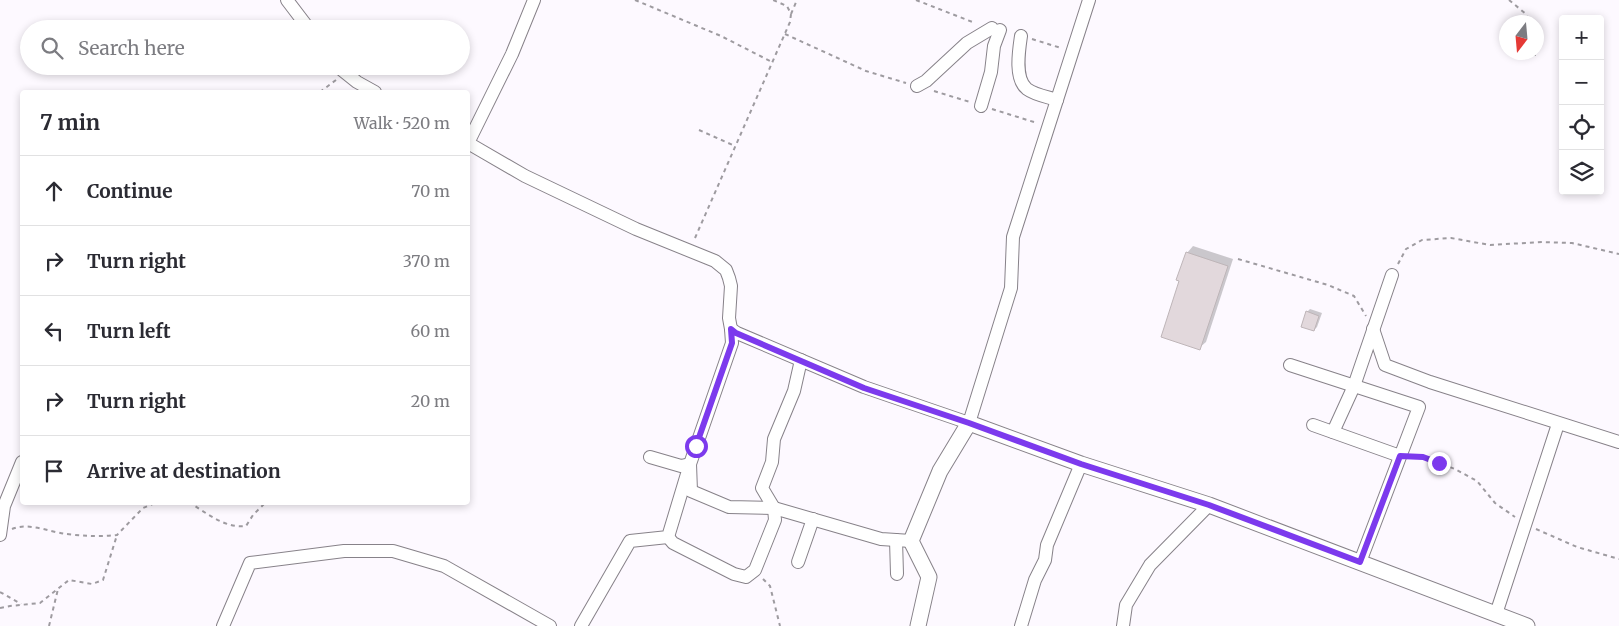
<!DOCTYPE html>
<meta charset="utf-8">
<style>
:root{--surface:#fff;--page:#f7f7f7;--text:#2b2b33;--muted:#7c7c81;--line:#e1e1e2}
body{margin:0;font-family:Merriweather,serif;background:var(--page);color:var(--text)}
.controls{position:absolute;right:15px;top:15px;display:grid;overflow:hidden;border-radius:5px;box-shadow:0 2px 8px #0003}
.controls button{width:45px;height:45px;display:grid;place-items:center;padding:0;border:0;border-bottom:1px solid var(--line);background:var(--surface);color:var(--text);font:25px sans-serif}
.compass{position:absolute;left:1499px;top:15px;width:45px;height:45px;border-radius:50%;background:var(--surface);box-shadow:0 2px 8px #0003;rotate:196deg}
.stop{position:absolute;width:15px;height:15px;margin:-11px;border:4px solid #7c3aed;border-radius:50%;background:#fff}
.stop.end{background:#7c3aed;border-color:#fff;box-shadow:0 1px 5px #0008}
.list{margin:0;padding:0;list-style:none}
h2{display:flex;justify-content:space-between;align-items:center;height:65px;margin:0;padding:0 20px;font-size:21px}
h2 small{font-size:16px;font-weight:400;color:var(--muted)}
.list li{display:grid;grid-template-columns:32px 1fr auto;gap:15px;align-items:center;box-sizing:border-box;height:70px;padding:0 20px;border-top:1px solid var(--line)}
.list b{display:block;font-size:19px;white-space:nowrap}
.list em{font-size:16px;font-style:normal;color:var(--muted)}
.icon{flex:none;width:28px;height:28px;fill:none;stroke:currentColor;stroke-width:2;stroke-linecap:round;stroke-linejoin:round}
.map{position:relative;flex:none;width:1619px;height:626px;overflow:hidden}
.search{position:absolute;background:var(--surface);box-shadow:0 2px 8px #0003;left:20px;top:20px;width:450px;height:55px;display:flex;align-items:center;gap:12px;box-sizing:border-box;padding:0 18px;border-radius:28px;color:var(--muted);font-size:19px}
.panel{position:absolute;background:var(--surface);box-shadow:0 2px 8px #0003;left:20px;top:90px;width:450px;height:415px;border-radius:5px}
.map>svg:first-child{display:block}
.shadow{fill:#0003}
.building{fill:#e2d8dc;stroke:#beb5b8}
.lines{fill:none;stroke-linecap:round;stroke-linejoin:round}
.minor-casing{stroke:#878289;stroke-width:14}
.tertiary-casing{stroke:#878289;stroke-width:17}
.path{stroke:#9e9ba0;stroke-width:2;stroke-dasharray:4 4;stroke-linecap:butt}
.minor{stroke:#fff;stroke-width:12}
.tertiary{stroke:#fff;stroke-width:15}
.route{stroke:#7c3aed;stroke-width:6}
</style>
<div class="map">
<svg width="1619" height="626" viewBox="0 0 1619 626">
<rect width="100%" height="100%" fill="#fdf9ff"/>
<!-- shadow -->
<g class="shadow">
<path d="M1193,246L1233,259L1206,342L1199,348L1181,280L1187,253Z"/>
<path d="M1310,309L1322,313L1317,327L1314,330L1307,312Z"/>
</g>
<!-- building -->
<g class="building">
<path d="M1186,252L1228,266L1200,350L1161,337L1179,281L1176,280Z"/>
<path d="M1306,311L1319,316L1314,331L1301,327Z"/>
</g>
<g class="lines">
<defs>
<g id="minor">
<path d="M287,0L309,29"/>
<path d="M1021,36C1019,50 1014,79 1027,89C1035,95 1048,97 1057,100"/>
<path d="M337,66L357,82L375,92"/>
<path d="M917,86L926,81L967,43L992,28"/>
<path d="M981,106L991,72L994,46L1000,30"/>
<path d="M468,143L525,176L636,229L715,261L726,270L729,278L731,286L729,318L731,329"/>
<path d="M468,143L512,54L534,0"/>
<path d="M1373,329L1385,365L1430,382L1619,442"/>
<path d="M1290,365L1419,407L1360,562"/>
<path d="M1313,425L1400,456"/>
<path d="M1333,432L1354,386L1392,275"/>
<path d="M0,535L4,506L22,462"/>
<path d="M668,537L673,543L734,574L746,577L755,570L775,520L774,508L762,488L772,462L774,439L794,391L801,360"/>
<path d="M896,540L897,574"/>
<path d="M911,541L881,539L774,508L729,507L691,491L690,464L732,343L731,329L737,333L864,387L969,423L1011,288L1013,237L1089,0"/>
<path d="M798,562L813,519"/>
<path d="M1496,614L1558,424"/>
<path d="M223,626L250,563L344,551H393L444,566L550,626"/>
<path d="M581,626L630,541L668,537L690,464L681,466L650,457"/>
<path d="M1021,626L1035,580L1045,560L1047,545L1081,464"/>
<path d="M1123,626L1126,605L1150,565L1209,505"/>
</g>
<path id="tertiary" d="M918,626L929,577L911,541L940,471L969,423L1081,464L1209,505L1527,626"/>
</defs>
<!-- minor casing -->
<use href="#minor" class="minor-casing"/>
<!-- tertiary casing -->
<use href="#tertiary" class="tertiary-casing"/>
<!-- path -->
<g class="path">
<path d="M635,0L721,36L772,62"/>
<path d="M916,0L975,23"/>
<path d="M1509,0L1526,14L1529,22"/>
<path d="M791,14L797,0"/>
<path d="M785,34L866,71L906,83"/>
<path d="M1032,39L1061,48"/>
<path d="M1535,52V59"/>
<path d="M934,91L970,102"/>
<path d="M320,92L336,80"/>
<path d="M992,109L1037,123"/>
<path d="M699,130L735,146"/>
<path d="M468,164L470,157"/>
<path d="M695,238L790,22L791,14L787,6L773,0"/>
<path d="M1238,259L1328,285L1354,296L1366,316"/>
<path d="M1398,264L1406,249L1422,240L1451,238L1490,245L1542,242L1572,243L1619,254"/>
<path d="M1412,457H1423L1455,469L1477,481L1495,503L1515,517"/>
<path d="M189,502C206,513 226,529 246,526L253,515L266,502"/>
<path d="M12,529C28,522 50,532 66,534C84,536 100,537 117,535L143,508L158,502"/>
<path d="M1536,529L1577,547L1619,559"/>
<path d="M763,579L770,586L780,626"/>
<path d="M0,592L21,604"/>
<path d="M0,608L10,606L40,603L69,580L92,584L103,580L117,535"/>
<path d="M49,626L58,589"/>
</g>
<!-- minor -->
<use href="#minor" class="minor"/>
<!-- tertiary -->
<use href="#tertiary" class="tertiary"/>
</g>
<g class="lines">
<!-- route -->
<path class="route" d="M696,446L732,343L731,329L736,333L864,388L969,423L1081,464L1209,505L1360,562L1400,456L1423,457L1439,463"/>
</g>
</svg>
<div class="controls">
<button>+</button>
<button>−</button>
<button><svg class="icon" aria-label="locate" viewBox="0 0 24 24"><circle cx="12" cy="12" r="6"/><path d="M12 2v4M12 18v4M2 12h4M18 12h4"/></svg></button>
<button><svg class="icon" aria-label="layers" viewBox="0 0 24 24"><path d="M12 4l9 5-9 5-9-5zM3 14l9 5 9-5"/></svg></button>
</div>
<svg class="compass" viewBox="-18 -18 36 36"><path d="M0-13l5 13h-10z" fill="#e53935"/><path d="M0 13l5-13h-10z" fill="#7c7c81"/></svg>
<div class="stop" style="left:696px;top:446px"></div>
<div class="stop end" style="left:1439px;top:463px"></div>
<div class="search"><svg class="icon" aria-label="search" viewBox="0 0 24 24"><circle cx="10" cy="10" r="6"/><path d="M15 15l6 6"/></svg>Search here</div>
<section class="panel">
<h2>7 min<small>Walk · 520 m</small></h2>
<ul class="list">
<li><svg class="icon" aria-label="ahead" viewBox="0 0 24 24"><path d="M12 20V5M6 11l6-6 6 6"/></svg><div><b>Continue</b></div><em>70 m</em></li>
<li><svg class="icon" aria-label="right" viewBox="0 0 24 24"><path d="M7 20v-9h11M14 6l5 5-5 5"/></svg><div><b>Turn right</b></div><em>370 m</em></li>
<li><svg class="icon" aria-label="left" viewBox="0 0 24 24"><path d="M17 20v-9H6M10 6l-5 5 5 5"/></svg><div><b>Turn left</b></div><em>60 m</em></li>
<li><svg class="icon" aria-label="right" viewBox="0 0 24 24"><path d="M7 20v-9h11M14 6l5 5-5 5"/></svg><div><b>Turn right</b></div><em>20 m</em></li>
<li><svg class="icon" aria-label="arrive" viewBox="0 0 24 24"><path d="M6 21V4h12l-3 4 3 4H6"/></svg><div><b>Arrive at destination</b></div></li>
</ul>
</section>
</div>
